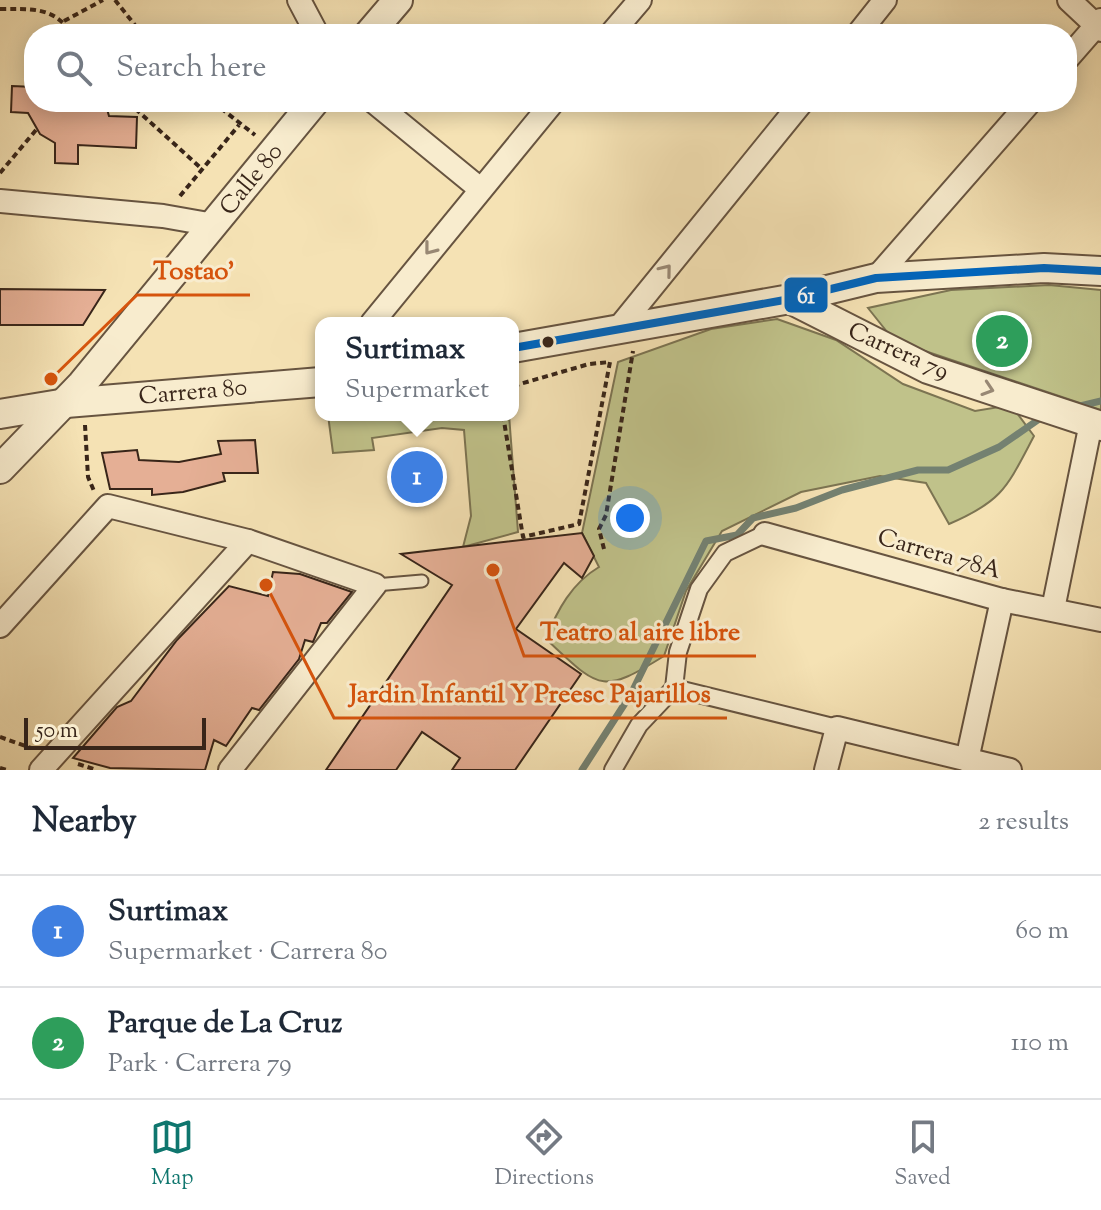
<!DOCTYPE html>
<meta charset="utf-8">
<style>
:root{--surface:#fff;--page:#f6f6f7;--text:#1f2937;--muted:#747a83;--line:#e0e1e3;--accent:#0f766e}
body{margin:0;font-family:"Sorts Mill Goudy",serif;background:var(--page);color:var(--text)}
.scale{position:absolute;left:24px;bottom:20px;width:182px;box-sizing:border-box;padding-left:8px;border:4px solid #382519;border-top:0;font-size:22px;line-height:28px;white-space:nowrap;color:#382519;-webkit-text-stroke:6px #f8ecce;paint-order:stroke}
.you{position:absolute;left:630px;top:518px;width:28px;height:28px;margin:-20px;border:6px solid #fff;border-radius:50%;background:#1a73e8;box-shadow:0 0 0 12px #1a73e833}
.badge{display:grid;place-items:center;width:52px;height:52px;border-radius:50%;background:var(--accent);color:#fff;font-size:26px;font-weight:700}
.pin{position:absolute;translate:-50% -50%;border:4px solid #fff;box-shadow:0 2px 8px #0006}
.popup{position:absolute;left:315px;top:317px;width:204px;height:104px;box-sizing:border-box;display:grid;place-content:center;border-radius:16px;background:var(--surface);filter:drop-shadow(0 2px 6px #0005);font-size:26px;white-space:nowrap;color:var(--muted)}
.popup b{font-size:30px;color:var(--text)}
.popup::after{content:'';position:absolute;left:50%;top:100%;margin-left:-16px;border:16px solid transparent;border-top-color:var(--surface)}
.list{margin:0;padding:0;list-style:none}
h2{display:flex;justify-content:space-between;align-items:center;height:104px;margin:0;padding:0 32px;font-size:34px}
h2 small{font-size:26px;font-weight:400;color:var(--muted)}
.list li{display:grid;grid-template-columns:52px 1fr auto;gap:24px;align-items:center;box-sizing:border-box;height:112px;padding:0 32px;border-top:2px solid var(--line)}
.list b{display:block;font-size:30px;white-space:nowrap}
.list p{margin:0;font-size:26px;white-space:nowrap;color:var(--muted)}
.list em{font-size:26px;font-style:normal;color:var(--muted)}
.icon{flex:none;width:44px;height:44px;fill:none;stroke:currentColor;stroke-width:2;stroke-linecap:round;stroke-linejoin:round}
.map{position:relative;flex:none;width:1101px;height:770px;overflow:hidden}
.search{position:absolute;background:var(--surface);box-shadow:0 4px 20px #0003;left:24px;right:24px;top:24px;height:88px;display:flex;align-items:center;gap:20px;box-sizing:border-box;padding:0 28px;border-radius:32px;color:var(--muted);font-size:30px}
.sheet{height:328px;background:var(--surface)}
nav{display:flex;justify-content:space-around;align-items:center;box-sizing:border-box;height:112px;border-top:2px solid var(--line);background:var(--surface);font-size:22px;color:var(--muted)}
nav a{display:grid;justify-items:center;gap:4px}
nav .on{color:var(--accent)}
.map>svg:first-child{display:block}
.green{fill:#c0c28a;stroke:#7c7452;stroke-width:2}
.lines{fill:none;stroke-linecap:round;stroke-linejoin:round}
.stream{stroke:#748171;stroke-width:7}
.building{fill:#e5af95;stroke:#382519;stroke-width:2}
.service-casing{stroke:#675440;stroke-width:15}
.pedestrian-casing{stroke:#675440;stroke-width:20}
.minor-casing{stroke:#675440;stroke-width:26}
.tertiary-casing{stroke:#675440;stroke-width:32}
.path{stroke:#382519;stroke-width:4;stroke-dasharray:6 4;stroke-linecap:butt}
.service{stroke:#f8ecce;stroke-width:11}
.pedestrian{stroke:#f8ecce;stroke-width:16}
.minor{stroke:#f8ecce;stroke-width:22}
.tertiary{stroke:#f8ecce;stroke-width:28}
.bus-1-casing{stroke:#f8ecce;stroke-width:14}
.bus-1{stroke:#0065bd;stroke-width:8}
.oneway{stroke:#988874}
.bus-dot{fill:#382519;stroke:#f8ecce;stroke-width:3}
.labels{text-anchor:middle;dominant-baseline:central;stroke-width:6;stroke-linejoin:round;paint-order:stroke}
.street-label{font-size:24px;fill:#382519;stroke:#f8ecce}
.leader{fill:none;stroke:#d6540d;stroke-width:3}
.callout-dot{fill:#d6540d;stroke:#f8ecce;stroke-width:3}
.callout-label{font-size:26px;text-anchor:middle;font-weight:bold;fill:#d6540d;stroke:#f8ecce;stroke-width:6;stroke-linejoin:round;paint-order:stroke}
.line-badge{stroke:#f8ecce;stroke-width:3}
.badge-label{font-size:22px;text-anchor:middle;font-weight:bold;fill:#fff}
</style>
<div class="map">
<svg width="1101" height="770" viewBox="0 0 1101 770">
<rect width="100%" height="100%" fill="#f5e2b4"/>
<filter id="stains"><feTurbulence type="fractalNoise" baseFrequency=".0025" numOctaves="4"/><feColorMatrix values="0 0 0 0 .2 0 0 0 0 .09 0 0 0 0 .02 0 0 0 .5 -.17"/></filter>
<radialGradient id="worn" r=".72"><stop offset=".6" stop-color="#630" stop-opacity="0"/><stop offset="1" stop-color="#630" stop-opacity=".3"/></radialGradient>
<!-- green -->
<g class="green">
<path d="M1049,285L1101,290V410L919,349L888,333L868,308L951,290Z"/>
<path d="M777,319L836,340L903,384L975,411L1011,405L1034,436C1007,487 1003,501 949,524L926,483L880,476L801,492L722,531L686,591L664,656C600,696 599,688 546,639C557,610 572,583 599,567L582,533L618,362L711,329Z"/>
<path d="M328,415H509L518,532L463,547L471,516L464,430L442,428L372,438L374,450L333,453Z"/>
</g>
<g class="lines">
<!-- stream -->
<g class="stream">
<path d="M1076,407L1101,401"/>
<path d="M582,770L631,694L706,541L737,535L753,518L796,508L842,490L918,470H948L999,447L1045,415"/>
</g>
</g>
<!-- building -->
<g class="building">
<path d="M12,86L34,87V102H105L109,116L137,117L136,148L78,145V164L55,163V143L40,134L28,113L11,112Z"/>
<path d="M0,289L105,290L83,325H0Z"/>
<path d="M255,440L258,473H223L225,481L183,492L152,495V489H110L102,453L137,450L139,460L179,462L221,454L218,441Z"/>
<path d="M582,533L594,556L582,578L564,563L516,629L581,674L515,770H452L460,758L422,732L396,770H326L452,585L401,554Z"/>
<path d="M273,572L300,574L352,592L327,623H321L313,642L305,640L299,659L259,710L252,708L226,746L214,740L205,770L110,768L73,758L117,707L131,701L177,640L229,586L268,596Z"/>
</g>
<g class="lines">
<defs>
<path id="service" d="M375,585L422,581"/>
<g id="pedestrian">
<path d="M674,688L837,728"/>
<path d="M613,770L639,725L674,688L678,652L699,589L725,553L765,534"/>
</g>
<g id="minor">
<path d="M299,0L317,34"/>
<path d="M1069,0L1101,30"/>
<path d="M611,34L640,0"/>
<path d="M858,34L885,0"/>
<path d="M1067,59L1101,20"/>
<path d="M374,102L479,188"/>
<path d="M0,201L163,216L214,225"/>
<path d="M876,278L1030,102"/>
<path d="M372,323L553,102"/>
<path d="M617,330L802,102"/>
<path d="M765,534L1002,600L1101,620"/>
<path d="M1053,609L1091,423"/>
<path d="M0,626L108,506L248,541L375,585L230,770"/>
<path d="M967,760L1002,600"/>
<path d="M41,770L248,541"/>
<path d="M826,770L837,728L1010,770"/>
</g>
<g id="tertiary">
<path d="M369,34L398,0"/>
<path d="M790,299L928,369L1101,426"/>
<path d="M513,348L790,299L876,278L1044,268L1101,271"/>
<path d="M0,414L66,403L321,382"/>
<path d="M0,469L82,384L314,102"/>
</g>
</defs>
<!-- service casing -->
<use href="#service" class="service-casing"/>
<!-- pedestrian casing -->
<use href="#pedestrian" class="pedestrian-casing"/>
<!-- minor casing -->
<use href="#minor" class="minor-casing"/>
<!-- tertiary casing -->
<use href="#tertiary" class="tertiary-casing"/>
<!-- path -->
<g class="path">
<path d="M115,0L142,34"/>
<path d="M0,9C30,9 54,6 72,34"/>
<path d="M64,21L103,0"/>
<path d="M128,102L202,169"/>
<path d="M213,102L255,135"/>
<path d="M0,173L36,130"/>
<path d="M180,196L239,125"/>
<path d="M503,415L523,537L579,524L610,362L589,364L513,386"/>
<path d="M85,425L88,477L94,491"/>
<path d="M604,549L599,529L606,515L633,351"/>
<path d="M0,737L31,748"/>
<path d="M78,764L97,770"/>
<path d="M0,768L7,770"/>
</g>
<!-- service -->
<use href="#service" class="service"/>
<!-- pedestrian -->
<use href="#pedestrian" class="pedestrian"/>
<!-- minor -->
<use href="#minor" class="minor"/>
<!-- tertiary -->
<use href="#tertiary" class="tertiary"/>
<defs>
<path id="bus-1" d="M513,348L790,299L876,278L1044,268L1101,271"/>
</defs>
<!-- bus-1 casing -->
<use href="#bus-1" class="bus-1-casing"/>
<!-- bus-1 -->
<use href="#bus-1" class="bus-1"/>
</g>
<!-- one-way arrows -->
<defs><path id="oneway-chevron" d="M-2-3.5L2.5 0L-2 3.5" fill="none" stroke-width="1.6" stroke-linecap="round" stroke-linejoin="round" transform="scale(2)"/></defs>
<g class="oneway">
<use href="#oneway-chevron" transform="translate(430 249) rotate(128)"/>
<use href="#oneway-chevron" transform="translate(666 270) rotate(-51)"/>
<use href="#oneway-chevron" transform="translate(988 389) rotate(18)"/>
</g>
<!-- markers -->
<circle class="bus-dot" cx="548" cy="342" r="7"/>
<g class="labels">
<!-- street labels -->
<g class="street-label">
<text transform="translate(252 180) rotate(-51)">Calle 80</text>
<text transform="translate(898 352) rotate(24)">Carrera 79</text>
<text transform="translate(193 393) rotate(-5)">Carrera 80</text>
<text transform="translate(939 555) rotate(16)">Carrera 78A</text>
</g>
</g>
<!-- callouts -->
<path class="leader" d="M51 379L137 295H250M493 570L524 656H756M266 585L334 718H727"/>
<g class="callout-dot">
<circle cx="51" cy="379" r="8"/>
<circle cx="493" cy="570" r="8"/>
<circle cx="266" cy="585" r="8"/>
</g>
<g class="callout-label">
<text x="194" y="279">Tostao’</text>
<text x="640" y="640">Teatro al aire libre</text>
<text x="530" y="702">Jardin Infantil Y Preesc Pajarillos</text>
</g>
<rect class="line-badge" x="783" y="276" width="46" height="38" rx="8" fill="#0065bd"/>
<g class="badge-label">
<text x="806" y="303">61</text>
</g>
<rect width="100%" height="100%" filter="url(#stains)"/>
<rect width="100%" height="100%" fill="url(#worn)"/>
</svg>
<div class="scale">50 m</div>
<div class="you"></div>
<div class="pin badge" style="left:417px;top:477px;background:#3f7fe0">1</div>
<div class="popup"><b>Surtimax</b>Supermarket</div>
<div class="pin badge" style="left:1002px;top:341px;background:#2e9e5b">2</div>
<div class="search"><svg class="icon" aria-label="search" viewBox="0 0 24 24"><circle cx="10" cy="10" r="6"/><path d="M15 15l6 6"/></svg>Search here</div>
</div>
<section class="sheet">
<h2>Nearby<small>2 results</small></h2>
<ul class="list">
<li><span class="badge" style="background:#3f7fe0">1</span><div><b>Surtimax</b><p>Supermarket · Carrera 80</p></div><em>60 m</em></li>
<li><span class="badge" style="background:#2e9e5b">2</span><div><b>Parque de La Cruz</b><p>Park · Carrera 79</p></div><em>110 m</em></li>
</ul>
</section>
<nav>
<a class="on"><svg class="icon" aria-label="map" viewBox="0 0 24 24"><path d="M3 6l6-2 6 2 6-2v14l-6 2-6-2-6 2zM9 4v14M15 6v14"/></svg>Map</a>
<a><svg class="icon" aria-label="directions" viewBox="0 0 24 24"><path d="M12 3l9 9-9 9-9-9zM9 14v-3h6M13 9l2 2-2 2"/></svg>Directions</a>
<a><svg class="icon" aria-label="saved" viewBox="0 0 24 24"><path d="M7 4h10v16l-5-4-5 4z"/></svg>Saved</a>
</nav>
